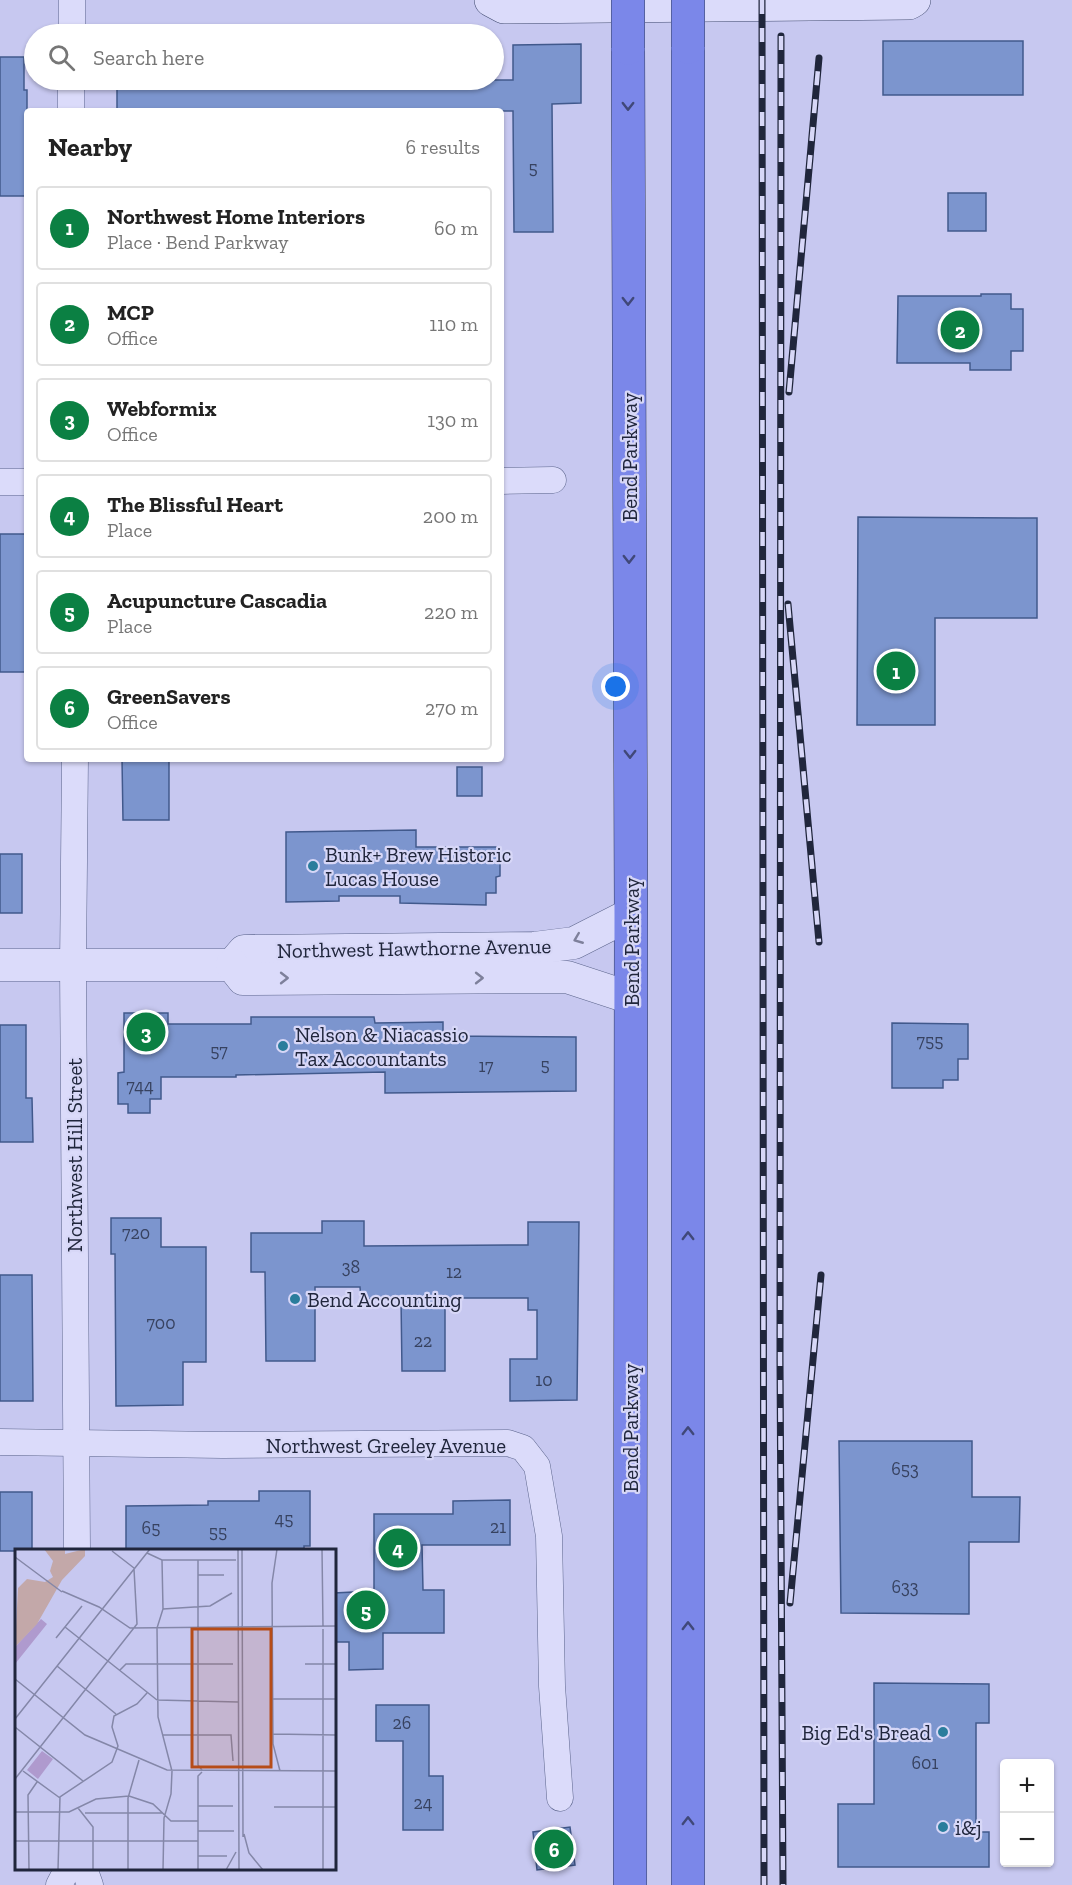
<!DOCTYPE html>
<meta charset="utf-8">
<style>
:root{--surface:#fff;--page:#f6f6f6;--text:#222;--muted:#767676;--line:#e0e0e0;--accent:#0b8043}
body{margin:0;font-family:"Zilla Slab",serif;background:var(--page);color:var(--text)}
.controls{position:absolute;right:18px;bottom:18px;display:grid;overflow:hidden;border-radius:6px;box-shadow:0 2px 4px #0004}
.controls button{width:54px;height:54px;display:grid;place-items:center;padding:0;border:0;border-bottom:2px solid var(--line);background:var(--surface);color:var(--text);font:30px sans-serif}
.you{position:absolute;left:616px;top:687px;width:21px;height:21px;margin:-15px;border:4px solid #fff;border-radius:50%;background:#1a73e8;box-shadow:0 0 0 9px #1a73e833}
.badge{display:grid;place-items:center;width:39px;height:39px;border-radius:50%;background:var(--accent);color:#fff;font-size:20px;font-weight:700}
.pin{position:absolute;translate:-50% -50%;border:3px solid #fff;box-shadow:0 2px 6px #0006}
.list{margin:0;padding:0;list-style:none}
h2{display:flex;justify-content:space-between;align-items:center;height:78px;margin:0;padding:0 24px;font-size:26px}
h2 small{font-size:20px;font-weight:400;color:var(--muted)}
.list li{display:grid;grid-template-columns:39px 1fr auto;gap:18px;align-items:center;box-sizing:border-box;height:84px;margin:0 12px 12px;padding:0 12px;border:2px solid var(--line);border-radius:6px}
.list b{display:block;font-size:22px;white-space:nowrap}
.list p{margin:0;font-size:20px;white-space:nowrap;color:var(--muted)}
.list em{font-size:20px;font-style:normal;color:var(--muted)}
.icon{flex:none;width:33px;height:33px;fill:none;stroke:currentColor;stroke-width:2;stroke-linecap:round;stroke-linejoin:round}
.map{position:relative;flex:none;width:1072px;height:1885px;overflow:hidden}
.search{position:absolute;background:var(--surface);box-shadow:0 2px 4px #0004;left:24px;top:24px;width:480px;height:66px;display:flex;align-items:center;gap:15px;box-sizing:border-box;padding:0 21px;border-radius:33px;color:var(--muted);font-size:22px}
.panel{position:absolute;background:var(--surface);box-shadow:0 2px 4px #0004;left:24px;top:108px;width:480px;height:654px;border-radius:6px}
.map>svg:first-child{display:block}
.building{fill:#7c95ce;stroke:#41598c;stroke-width:1.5}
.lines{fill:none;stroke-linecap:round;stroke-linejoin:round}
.minor-casing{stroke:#5c658c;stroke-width:27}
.tertiary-casing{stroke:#5c658c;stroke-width:33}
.secondary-casing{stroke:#3f496e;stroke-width:34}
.trunk-casing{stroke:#303a5a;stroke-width:34}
.minor{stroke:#dbdbfa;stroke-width:26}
.tertiary{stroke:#dbdbfa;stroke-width:32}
.secondary{stroke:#dbdbfa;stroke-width:33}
.trunk{stroke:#7b87e9;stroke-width:33}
.rail-casing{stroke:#20263c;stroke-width:7}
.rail{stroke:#d7d7f7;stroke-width:4.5;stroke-dasharray:14;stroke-linecap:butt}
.trunk-bridge-casing{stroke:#303a5a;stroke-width:34;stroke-linecap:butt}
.trunk-bridge{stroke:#7b87e9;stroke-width:33}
.oneway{stroke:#404879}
.oneway2{stroke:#7e809b}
.poi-dot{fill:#2a7d9c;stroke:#d7d7f7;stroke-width:2}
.labels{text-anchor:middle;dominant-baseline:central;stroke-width:4.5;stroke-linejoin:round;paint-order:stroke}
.number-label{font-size:18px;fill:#374260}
.street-label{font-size:21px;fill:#20263c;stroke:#d7d7f7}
.poi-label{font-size:21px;fill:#20263c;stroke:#d7d7f7;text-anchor:start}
.inset-road{fill:none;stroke:#8487a8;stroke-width:1.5}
.view{fill:#b64c18;fill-opacity:0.15;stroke:#b64c18;stroke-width:3}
.inset-edge{fill:none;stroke:#20263c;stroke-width:3}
</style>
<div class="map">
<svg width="1072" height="1885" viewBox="0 0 1072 1885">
<rect width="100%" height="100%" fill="#c7c8f0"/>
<!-- building -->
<g class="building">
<rect x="883" y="41" width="140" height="54"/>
<path d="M581,44V103L552,104L553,232H514L513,111H117V80H513V45Z"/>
<path d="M0,57H24V90H27V196H0Z"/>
<rect x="948" y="193" width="38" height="38"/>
<path d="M981,294H1011V309H1023V351H1011V370H970V363H897L898,296H981Z"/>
<path d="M858,517L1037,518V618H935V725H857Z"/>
<rect x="0" y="534" width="26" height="138"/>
<path d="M122,759H169V820H123Z"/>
<rect x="457" y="767" width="25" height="29"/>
<path d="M416,830V847H500V876L496,877V893H486V905L400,903V896H339V901L286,902V832Z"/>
<rect x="0" y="854" width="22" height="59"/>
<path d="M124,1013H168V1024H251V1017H374L375,1023L443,1022V1036L576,1037V1091L385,1093V1072L236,1075V1077H161V1099H150V1113H128V1104H118V1073L124,1072Z"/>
<path d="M892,1023L968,1024V1059H958V1080H943V1088H892Z"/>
<path d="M0,1025H26V1098H32L33,1142H0Z"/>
<path d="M111,1218H161V1247H206V1362H183V1405L116,1406L115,1254H111Z"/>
<path d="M322,1221H364V1246L528,1245V1222H579L577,1400L510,1401V1359H537V1310H528V1298H445V1371H402L401,1299H361L360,1287H315V1361H266L265,1272H251V1233H322Z"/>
<path d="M0,1275H32L33,1401H0Z"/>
<path d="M839,1441H972V1497H1020L1019,1542H969V1614L841,1613Z"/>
<path d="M259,1491H310V1546H304V1551H126V1506L208,1505V1501H259Z"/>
<rect x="0" y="1492" width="32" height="59"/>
<path d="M510,1500V1545H422L423,1590H444V1633H383V1669L349,1670V1642H334V1593L374,1591V1514H453V1501Z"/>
<path d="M874,1683L989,1684V1723H976V1832H989V1867H838V1804H874Z"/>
<path d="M376,1705H429V1776H443V1830H403V1741H376Z"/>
<path d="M570,1827L575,1865L537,1870L533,1832Z"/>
</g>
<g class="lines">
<defs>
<g id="minor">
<path d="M72,34V0"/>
<path d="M71,111V80"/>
<path d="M501,481L553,480"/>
<path d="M0,482H27"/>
<path d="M75,759L73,966L77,1550"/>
<path d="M0,1442L223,1445L508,1443L523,1448L537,1466L549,1536L552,1686L560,1798"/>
<path d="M84,1868L90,1885"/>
<path d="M59,1885L68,1868"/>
</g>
<g id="tertiary">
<path d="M0,965H232L244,951L534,948L574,943L631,914"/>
<path d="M232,965L243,979L567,977L631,998"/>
</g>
<path id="secondary" d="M491,0L504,7L909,3L914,0"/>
<g id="trunk">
<path d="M688,47V1885"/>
<path d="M628,48L631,914L630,1885"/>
</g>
</defs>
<!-- minor casing -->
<use href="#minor" class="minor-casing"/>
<!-- tertiary casing -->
<use href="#tertiary" class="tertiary-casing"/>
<!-- secondary casing -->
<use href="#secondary" class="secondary-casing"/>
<!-- trunk casing -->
<use href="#trunk" class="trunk-casing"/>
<!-- minor -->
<use href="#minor" class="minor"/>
<!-- tertiary -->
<use href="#tertiary" class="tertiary"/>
<!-- secondary -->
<use href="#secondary" class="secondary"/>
<!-- trunk -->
<use href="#trunk" class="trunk"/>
<defs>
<g id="rail">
<path d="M762,0L764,1885"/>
<path d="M781,36L780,1360L783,1885"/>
<path d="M789,392L819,58"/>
<path d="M788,604L819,942"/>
<path d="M790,1603L821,1275"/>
</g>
</defs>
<!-- rail casing -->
<use href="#rail" class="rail-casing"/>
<!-- rail -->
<use href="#rail" class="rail"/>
<defs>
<g id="trunk-bridge">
<path d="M628,0V48"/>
<path d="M688,0V47"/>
</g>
</defs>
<!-- trunk-bridge casing -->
<use href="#trunk-bridge" class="trunk-bridge-casing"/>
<!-- trunk-bridge -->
<use href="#trunk-bridge" class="trunk-bridge"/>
</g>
<!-- one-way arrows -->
<defs><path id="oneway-chevron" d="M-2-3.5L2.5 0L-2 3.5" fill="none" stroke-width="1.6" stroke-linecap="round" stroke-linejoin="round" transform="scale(1.5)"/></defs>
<g class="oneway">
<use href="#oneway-chevron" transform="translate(628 106) rotate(90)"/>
<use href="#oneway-chevron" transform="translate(628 301) rotate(90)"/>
<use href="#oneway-chevron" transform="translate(629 559) rotate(90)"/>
<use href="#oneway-chevron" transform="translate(630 754) rotate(90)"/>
<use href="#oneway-chevron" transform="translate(688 1236) rotate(-90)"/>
<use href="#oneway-chevron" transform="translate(688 1431) rotate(-90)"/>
<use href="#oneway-chevron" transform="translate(688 1626) rotate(-90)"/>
<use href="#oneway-chevron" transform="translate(688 1821) rotate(-90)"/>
</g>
<g class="oneway2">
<use href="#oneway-chevron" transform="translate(578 939) rotate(158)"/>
<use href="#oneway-chevron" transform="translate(284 978)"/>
<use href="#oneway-chevron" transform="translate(479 978)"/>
</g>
<!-- markers -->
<g class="poi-dot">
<circle cx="313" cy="866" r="6"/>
<circle cx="283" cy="1046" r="6"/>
<circle cx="295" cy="1299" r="6"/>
<circle cx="943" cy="1732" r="6"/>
<circle cx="943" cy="1827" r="6"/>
</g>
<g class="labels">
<!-- number labels -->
<g class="number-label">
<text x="533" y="168">5</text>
<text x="930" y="1041">755</text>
<text x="219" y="1051">57</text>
<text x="545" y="1065">5</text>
<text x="486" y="1066">17</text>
<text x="140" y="1086">744</text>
<text x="136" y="1233">720</text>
<text x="351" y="1267">38</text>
<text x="454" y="1272">12</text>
<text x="161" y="1323">700</text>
<text x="423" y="1341">22</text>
<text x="544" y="1380">10</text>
<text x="905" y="1469">653</text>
<text x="284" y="1519">45</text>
<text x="498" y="1527">21</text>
<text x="151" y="1528">65</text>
<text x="218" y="1532">55</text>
<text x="905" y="1587">633</text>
<text x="402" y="1723">26</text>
<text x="925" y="1763">601</text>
<text x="423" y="1803">24</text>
</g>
<!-- street labels -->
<g class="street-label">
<text transform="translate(629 457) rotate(-90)">Bend Parkway</text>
<text transform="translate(631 942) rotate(-90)">Bend Parkway</text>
<text transform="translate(414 948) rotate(-1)">Northwest Hawthorne Avenue</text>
<text transform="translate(74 1155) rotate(-90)">Northwest Hill Street</text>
<text transform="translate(630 1428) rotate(-90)">Bend Parkway</text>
<text x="386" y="1445">Northwest Greeley Avenue</text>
</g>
<!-- poi labels -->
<g class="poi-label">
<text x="325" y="854">Bunk+ Brew Historic<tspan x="325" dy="24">Lucas House</tspan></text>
<text x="295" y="1034">Nelson &amp; Niacassio<tspan x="295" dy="24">Tax Accountants</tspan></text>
<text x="307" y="1299">Bend Accounting</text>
<text x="931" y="1732" text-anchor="end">Big Ed's Bread</text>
<text x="955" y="1827">i&amp;j</text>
</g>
</g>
<!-- overview -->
<g transform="translate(15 1549)">
<rect width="321" height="321" fill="#c7c8f0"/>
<path d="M26,70L32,75L0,115V98ZM27,202L38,210L23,230L12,221Z" fill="#af9ace"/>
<path d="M29,0H50V5L70,0V7L47,31L22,75L0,98L3,39L12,30L30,33L38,28L35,22L38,12Z" fill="#c3a8a9"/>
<path class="inset-road" d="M223,0L224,321M227,0L228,288M262,0L257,34L258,195L265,222M307,0L308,78M97,2L119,19M132,4L147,11H221M0,8L47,43M147,11L148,60L142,79L143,168L157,222L156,245L149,269L148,321M183,11V216L187,221M183,26H209M47,42L84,58L115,79L321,77M148,60L195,57L217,44M50,78L142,151M308,80V321M41,89L67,57M290,115H321M42,117L101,165M105,121L111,115H218M0,130L70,186L152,221L321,222M258,150H321M142,151L223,153M0,170L135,0M0,178L68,232M258,185L321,186M148,186H216L218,212M8,222L45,249M0,230L122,75L119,20M183,257H218M259,258H321M63,259L78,278V321M0,263H54L81,250L114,247L138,255L156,272H183M70,264H148M183,282H219M229,285L234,304L248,321M0,292H183M183,307H212M14,321L13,246L22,233M43,321L45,248L97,213L103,197L97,178L99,167L122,155L132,144M113,321V249L124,211M183,321V227L187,223M211,321L221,303"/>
<path class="view" d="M177,80H256V218H177Z"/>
<rect width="321" height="321" class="inset-edge"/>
</g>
</svg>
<div class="controls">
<button>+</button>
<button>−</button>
</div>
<div class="you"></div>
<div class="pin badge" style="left:896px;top:671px">1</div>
<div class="pin badge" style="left:960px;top:330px">2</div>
<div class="pin badge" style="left:146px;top:1032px">3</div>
<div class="pin badge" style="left:398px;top:1548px">4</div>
<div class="pin badge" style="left:366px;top:1610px">5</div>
<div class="pin badge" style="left:554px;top:1849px">6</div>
<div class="search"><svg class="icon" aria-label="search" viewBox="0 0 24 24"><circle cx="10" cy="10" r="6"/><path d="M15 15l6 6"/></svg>Search here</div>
<section class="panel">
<h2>Nearby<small>6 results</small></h2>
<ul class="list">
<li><span class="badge">1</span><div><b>Northwest Home Interiors</b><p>Place · Bend Parkway</p></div><em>60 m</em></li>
<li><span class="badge">2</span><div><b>MCP</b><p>Office</p></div><em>110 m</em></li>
<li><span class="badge">3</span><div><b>Webformix</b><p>Office</p></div><em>130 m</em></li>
<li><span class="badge">4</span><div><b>The Blissful Heart</b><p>Place</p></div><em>200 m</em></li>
<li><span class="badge">5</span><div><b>Acupuncture Cascadia</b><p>Place</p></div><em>220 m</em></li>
<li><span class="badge">6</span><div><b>GreenSavers</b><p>Office</p></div><em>270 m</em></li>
</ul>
</section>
</div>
